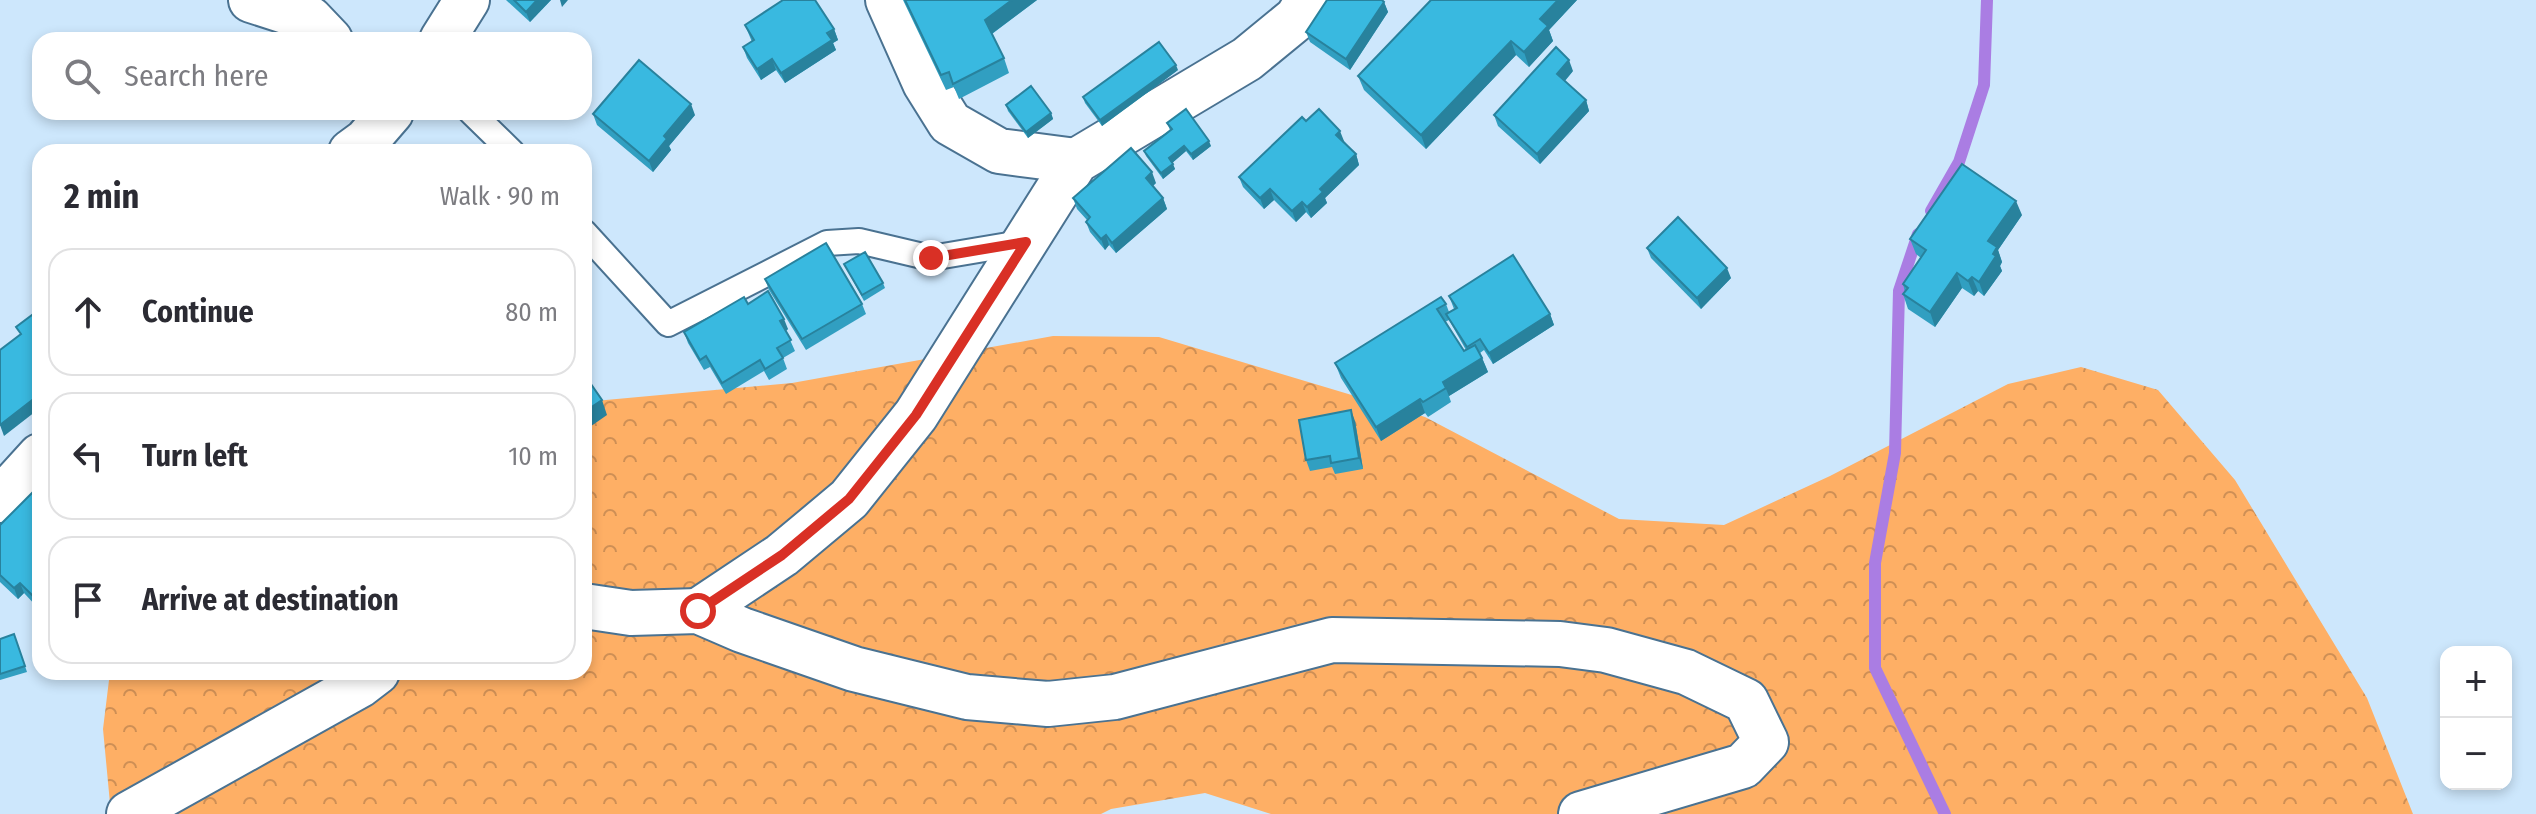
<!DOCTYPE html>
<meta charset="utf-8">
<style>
:root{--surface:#fff;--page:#f7f7f7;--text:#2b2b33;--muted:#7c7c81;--line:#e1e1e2}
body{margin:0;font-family:"Fira Sans Condensed",sans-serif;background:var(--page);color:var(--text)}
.controls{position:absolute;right:24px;bottom:24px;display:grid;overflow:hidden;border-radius:16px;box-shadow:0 4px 12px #0003}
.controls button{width:72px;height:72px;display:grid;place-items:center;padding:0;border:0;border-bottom:2px solid var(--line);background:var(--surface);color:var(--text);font:40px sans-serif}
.stop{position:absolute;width:24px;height:24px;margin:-18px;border:6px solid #d93025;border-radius:50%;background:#fff}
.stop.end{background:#d93025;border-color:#fff;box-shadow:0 2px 8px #0008}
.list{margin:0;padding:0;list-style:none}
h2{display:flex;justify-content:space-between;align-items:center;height:104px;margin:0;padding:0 32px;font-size:34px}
h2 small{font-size:26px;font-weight:400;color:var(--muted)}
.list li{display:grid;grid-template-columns:52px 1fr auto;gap:24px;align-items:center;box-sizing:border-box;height:128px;margin:0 16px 16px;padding:0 16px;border:2px solid var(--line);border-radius:24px}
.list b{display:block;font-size:30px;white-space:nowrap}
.list em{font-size:26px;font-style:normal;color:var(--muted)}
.icon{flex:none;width:44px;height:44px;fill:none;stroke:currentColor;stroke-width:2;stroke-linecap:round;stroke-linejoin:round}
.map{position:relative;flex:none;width:2536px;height:814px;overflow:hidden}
.search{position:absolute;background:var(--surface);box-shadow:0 4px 12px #0003;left:32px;top:32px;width:560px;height:88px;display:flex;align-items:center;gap:20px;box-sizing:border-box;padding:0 28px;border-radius:24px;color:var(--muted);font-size:30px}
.panel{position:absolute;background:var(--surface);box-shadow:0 4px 12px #0003;left:32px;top:144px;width:560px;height:536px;border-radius:24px}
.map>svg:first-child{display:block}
.forest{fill:url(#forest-crowns)}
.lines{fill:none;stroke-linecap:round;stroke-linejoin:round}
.stream{stroke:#aa7de3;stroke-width:12}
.service-casing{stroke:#4a7291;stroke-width:28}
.minor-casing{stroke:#4a7291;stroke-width:48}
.service{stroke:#fff;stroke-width:24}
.minor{stroke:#fff;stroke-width:44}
.wall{fill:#319fc1;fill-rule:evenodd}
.shaded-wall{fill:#28829d}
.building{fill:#39b9e0;stroke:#28829d;stroke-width:2}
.route{stroke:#d93025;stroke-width:10}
</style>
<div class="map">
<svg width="2536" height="814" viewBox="0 0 2536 814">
<defs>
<pattern id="forest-crowns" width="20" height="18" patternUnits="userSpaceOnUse" patternTransform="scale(2)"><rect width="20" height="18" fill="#feaf65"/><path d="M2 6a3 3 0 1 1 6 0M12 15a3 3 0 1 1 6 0" fill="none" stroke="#ce8f55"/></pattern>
</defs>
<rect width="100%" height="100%" fill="#cde7fc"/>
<!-- forest -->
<path class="forest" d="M1053,336L1159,337L1425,417L1619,519L1724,525L1830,476L2008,384L2081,367L2158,390L2235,480L2367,698L2413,814H1271L1205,793L1111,809L1101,814H111L103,729L110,672H584V402L792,383Z"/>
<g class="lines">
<!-- stream -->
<g class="stream">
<path d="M1931,211L1959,162L1984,85L1987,0"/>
<path d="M1918,234L1899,291L1895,453L1875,563V668L1945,814"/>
</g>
<defs>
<g id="service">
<path d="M471,112L512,152"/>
<path d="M584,232L668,324L827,243L859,241L931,258L1026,242"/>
</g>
<g id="minor">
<path d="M251,0L310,19L330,40"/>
<path d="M888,0L925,83L950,123L999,151L1076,161"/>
<path d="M442,40L467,0"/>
<path d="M351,152L366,141L391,112"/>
<path d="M0,500L40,456"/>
<path d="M584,606L631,613L698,611L742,630L854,669L967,697L1048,704L1115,697L1332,640L1560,644L1606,650L1686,672L1746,701L1766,742L1743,766L1581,814"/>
<path d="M698,611L782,555L849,499L916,415L1076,161L1247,59L1297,18L1308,0"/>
<path d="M129,814L360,685L377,672"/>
</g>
</defs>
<!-- service casing -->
<use href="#service" class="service-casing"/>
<!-- minor casing -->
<use href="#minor" class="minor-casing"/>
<!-- service -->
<use href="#service" class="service"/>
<!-- minor -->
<use href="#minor" class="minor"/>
</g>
<!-- wall -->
<g class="wall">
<path d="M506,0H551L530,22Z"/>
<path d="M903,0H1037L992,34L1004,58L1009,73L959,99L954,87L946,90Z"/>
<path d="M1431,0H1577L1549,30L1553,41L1529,67L1516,55L1426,149L1364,90L1358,76Z"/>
<path d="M1384,2L1388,12L1350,70L1310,42L1306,32Z"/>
<path d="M745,25L834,29L838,40L833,43L836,50L785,83L776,70L761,80L747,58L743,47L752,42Z"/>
<path d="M1178,70L1102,126L1085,103L1083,97Z"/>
<path d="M1573,71L1565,81L1586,100L1589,111L1540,164L1498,126L1494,115Z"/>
<path d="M1006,105L1051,113L1053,119L1028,138L1008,111Z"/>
<path d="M593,114L695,115L669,146L671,150L653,172L597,125Z"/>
<path d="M1306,121L1344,141L1356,154L1359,165L1325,198L1327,203L1311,218L1306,212L1296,222L1274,200L1264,209L1243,187L1239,177Z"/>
<path d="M1167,123L1211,146L1193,160L1186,151L1172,163L1175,169L1163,179L1146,156L1144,151L1170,130Z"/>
<path d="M1156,183L1153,186L1163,198L1167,209L1116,253L1109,245L1105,250L1090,232L1086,222L1087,220L1077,209L1073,198Z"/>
<path d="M2022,215L1998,250L2002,262L2000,266L2002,271L1984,296L1978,291L1974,296L1962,288L1935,327L1908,309L1903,294L1905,292L1903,284L1921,258L1916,254L1910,239Z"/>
<path d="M1647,248L1731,278L1701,309L1651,258Z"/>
<path d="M844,264L883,283L885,288L864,301Z"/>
<path d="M765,279L862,304L866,314L806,350L769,290Z"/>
<path d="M1449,296L1550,314L1554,325L1493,364L1484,350L1480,353L1488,372L1449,396L1451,402L1428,417L1425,413L1381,441L1341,378L1335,363L1446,304L1449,312L1454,309ZM1449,320L1466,350L1464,351L1445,322Z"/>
<path d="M748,304L788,329L786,331L795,351L783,358L787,369L769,380L764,371L726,394L710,367L704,370L688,343L684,332Z"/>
<path d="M1355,421L1363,469L1335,474L1332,467L1310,471L1306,460Z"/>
<path d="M40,487V604L37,607L24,593L18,599L0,582V525Z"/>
<path d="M14,634L27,672L0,680V639Z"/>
</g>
<!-- shaded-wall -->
<g class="shaded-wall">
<path d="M537,0H551L530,22L526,12Z"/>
<path d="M560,0H568L562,7Z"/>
<path d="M1012,0H1037L990,35L985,20Z"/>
<path d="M1558,0H1577L1549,30L1553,41L1529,67L1524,52L1540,19Z"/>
<path d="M1384,2L1388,12L1350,70L1346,59Z"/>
<path d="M834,29L838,40L833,43L836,50L785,83L781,73Z"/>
<path d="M1511,41L1516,55L1426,149L1421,135Z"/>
<path d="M772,59L776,70L761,80L757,69Z"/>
<path d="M1569,60L1573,71L1561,85L1557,74Z"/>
<path d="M1176,65L1178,70L1102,126L1100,120Z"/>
<path d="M1586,100L1589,111L1540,164L1537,154Z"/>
<path d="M691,104L695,115L669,146L671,150L653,172L649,161L664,136Z"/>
<path d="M1051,113L1053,119L1028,138L1026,132Z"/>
<path d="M1340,131L1344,141L1340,146L1336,135Z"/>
<path d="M1209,141L1211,146L1193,160L1191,154Z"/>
<path d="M1184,146L1186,151L1171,164L1169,158Z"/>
<path d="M1356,154L1359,165L1325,198L1327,203L1311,218L1307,207L1320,189Z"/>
<path d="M1173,164L1175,169L1163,179L1161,173Z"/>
<path d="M1152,172L1156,183L1149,189L1146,178Z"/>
<path d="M1270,189L1274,200L1264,209L1260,198Z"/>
<path d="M1163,198L1167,209L1116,253L1112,243Z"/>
<path d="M2016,201L2022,215L1998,250L2002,262L2000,266L2002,271L1984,296L1979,282L1988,241Z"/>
<path d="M1302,202L1306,212L1296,222L1292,211Z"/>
<path d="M1106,235L1109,245L1105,250L1101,239Z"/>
<path d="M1727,268L1731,278L1701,309L1697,298Z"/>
<path d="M1957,273L1962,288L1935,327L1930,312Z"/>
<path d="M1972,277L1978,291L1974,296L1968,281Z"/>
<path d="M1550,314L1554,325L1493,364L1489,353Z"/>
<path d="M784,319L788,329L784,332L780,321Z"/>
<path d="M1482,358L1488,372L1449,396L1443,382Z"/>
<path d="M40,394V408L4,436L0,425Z"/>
<path d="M1420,399L1425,413L1381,441L1376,427Z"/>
<path d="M602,400L607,415L584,431V412Z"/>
<path d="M1351,410L1355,421L1363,469L1359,458Z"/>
<path d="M20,583L24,593L18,599L14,588Z"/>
<path d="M40,589V604L37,607L33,596Z"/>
</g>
<!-- building -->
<g class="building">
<path d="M514,0H537L526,12Z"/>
<path d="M783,0H815L834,29L827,33L832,40L781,73L772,59L757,69L743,47L754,40L745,25Z"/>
<path d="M905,0H1012L985,20L1004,58L953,84L949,72L941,75Z"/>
<path d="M1327,0H1382L1384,2L1346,59L1306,32Z"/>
<path d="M1431,0H1558L1540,19L1548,26L1524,52L1511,41L1421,135L1358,76Z"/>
<path d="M1159,42L1176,65L1100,120L1083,97Z"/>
<path d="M1556,47L1569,60L1557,74L1586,100L1537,154L1494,115Z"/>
<path d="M639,60L691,104L664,136L667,139L649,161L593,114Z"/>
<path d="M1031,86L1051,113L1026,132L1006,105Z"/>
<path d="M1186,109L1209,141L1191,154L1184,146L1169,158L1173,164L1161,173L1144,151L1172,129L1167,123Z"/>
<path d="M1319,109L1340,131L1336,135L1356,154L1320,189L1323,192L1307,207L1302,202L1292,211L1270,189L1260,198L1239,177L1302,117L1306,121Z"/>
<path d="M1131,148L1152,172L1146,178L1163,198L1112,243L1106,235L1101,239L1086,222L1090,217L1073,198Z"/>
<path d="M1962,164L2016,201L1988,241L1997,247L1993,254L1996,256L1979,282L1972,277L1968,281L1957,273L1930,312L1903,294L1908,288L1903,284L1926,250L1910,239Z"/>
<path d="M1678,217L1727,268L1697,298L1647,248Z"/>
<path d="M826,243L862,304L802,339L765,279Z"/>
<path d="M865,252L883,283L862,295L844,264Z"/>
<path d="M1513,255L1550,314L1489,353L1480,339L1467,347L1446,314L1457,308L1449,296Z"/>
<path d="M768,291L784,319L780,321L791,340L777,348L783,358L765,369L760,360L722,383L706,356L700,360L684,332L744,297L748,304Z"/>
<path d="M1441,297L1446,304L1437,309L1464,351L1475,345L1482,358L1443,382L1446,388L1423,402L1420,399L1376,427L1335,363Z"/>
<path d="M40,309V394L0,425V350L21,334L16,327Z"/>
<path d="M584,374L602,400L584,412Z"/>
<path d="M1351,410L1359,458L1331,463L1330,456L1306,460L1299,420Z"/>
<path d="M39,486L40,589L33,596L20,583L14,588L0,575V525Z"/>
<path d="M14,634L25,666L0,674V639Z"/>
</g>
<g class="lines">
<!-- route -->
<path class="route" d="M698,611L782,555L849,499L916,415L1026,242L931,258"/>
</g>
</svg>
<div class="controls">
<button>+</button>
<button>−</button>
</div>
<div class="stop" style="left:698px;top:611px"></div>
<div class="stop end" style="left:931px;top:258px"></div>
<div class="search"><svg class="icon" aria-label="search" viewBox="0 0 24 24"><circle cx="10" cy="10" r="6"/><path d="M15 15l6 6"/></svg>Search here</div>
<section class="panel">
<h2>2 min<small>Walk · 90 m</small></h2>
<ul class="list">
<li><svg class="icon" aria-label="ahead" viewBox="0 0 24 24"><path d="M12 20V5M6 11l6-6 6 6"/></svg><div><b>Continue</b></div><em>80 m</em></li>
<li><svg class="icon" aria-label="left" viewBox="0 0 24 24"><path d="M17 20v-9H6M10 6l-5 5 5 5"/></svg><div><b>Turn left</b></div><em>10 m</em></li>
<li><svg class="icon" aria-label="arrive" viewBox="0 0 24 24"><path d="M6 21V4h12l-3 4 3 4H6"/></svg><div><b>Arrive at destination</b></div></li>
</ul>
</section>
</div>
